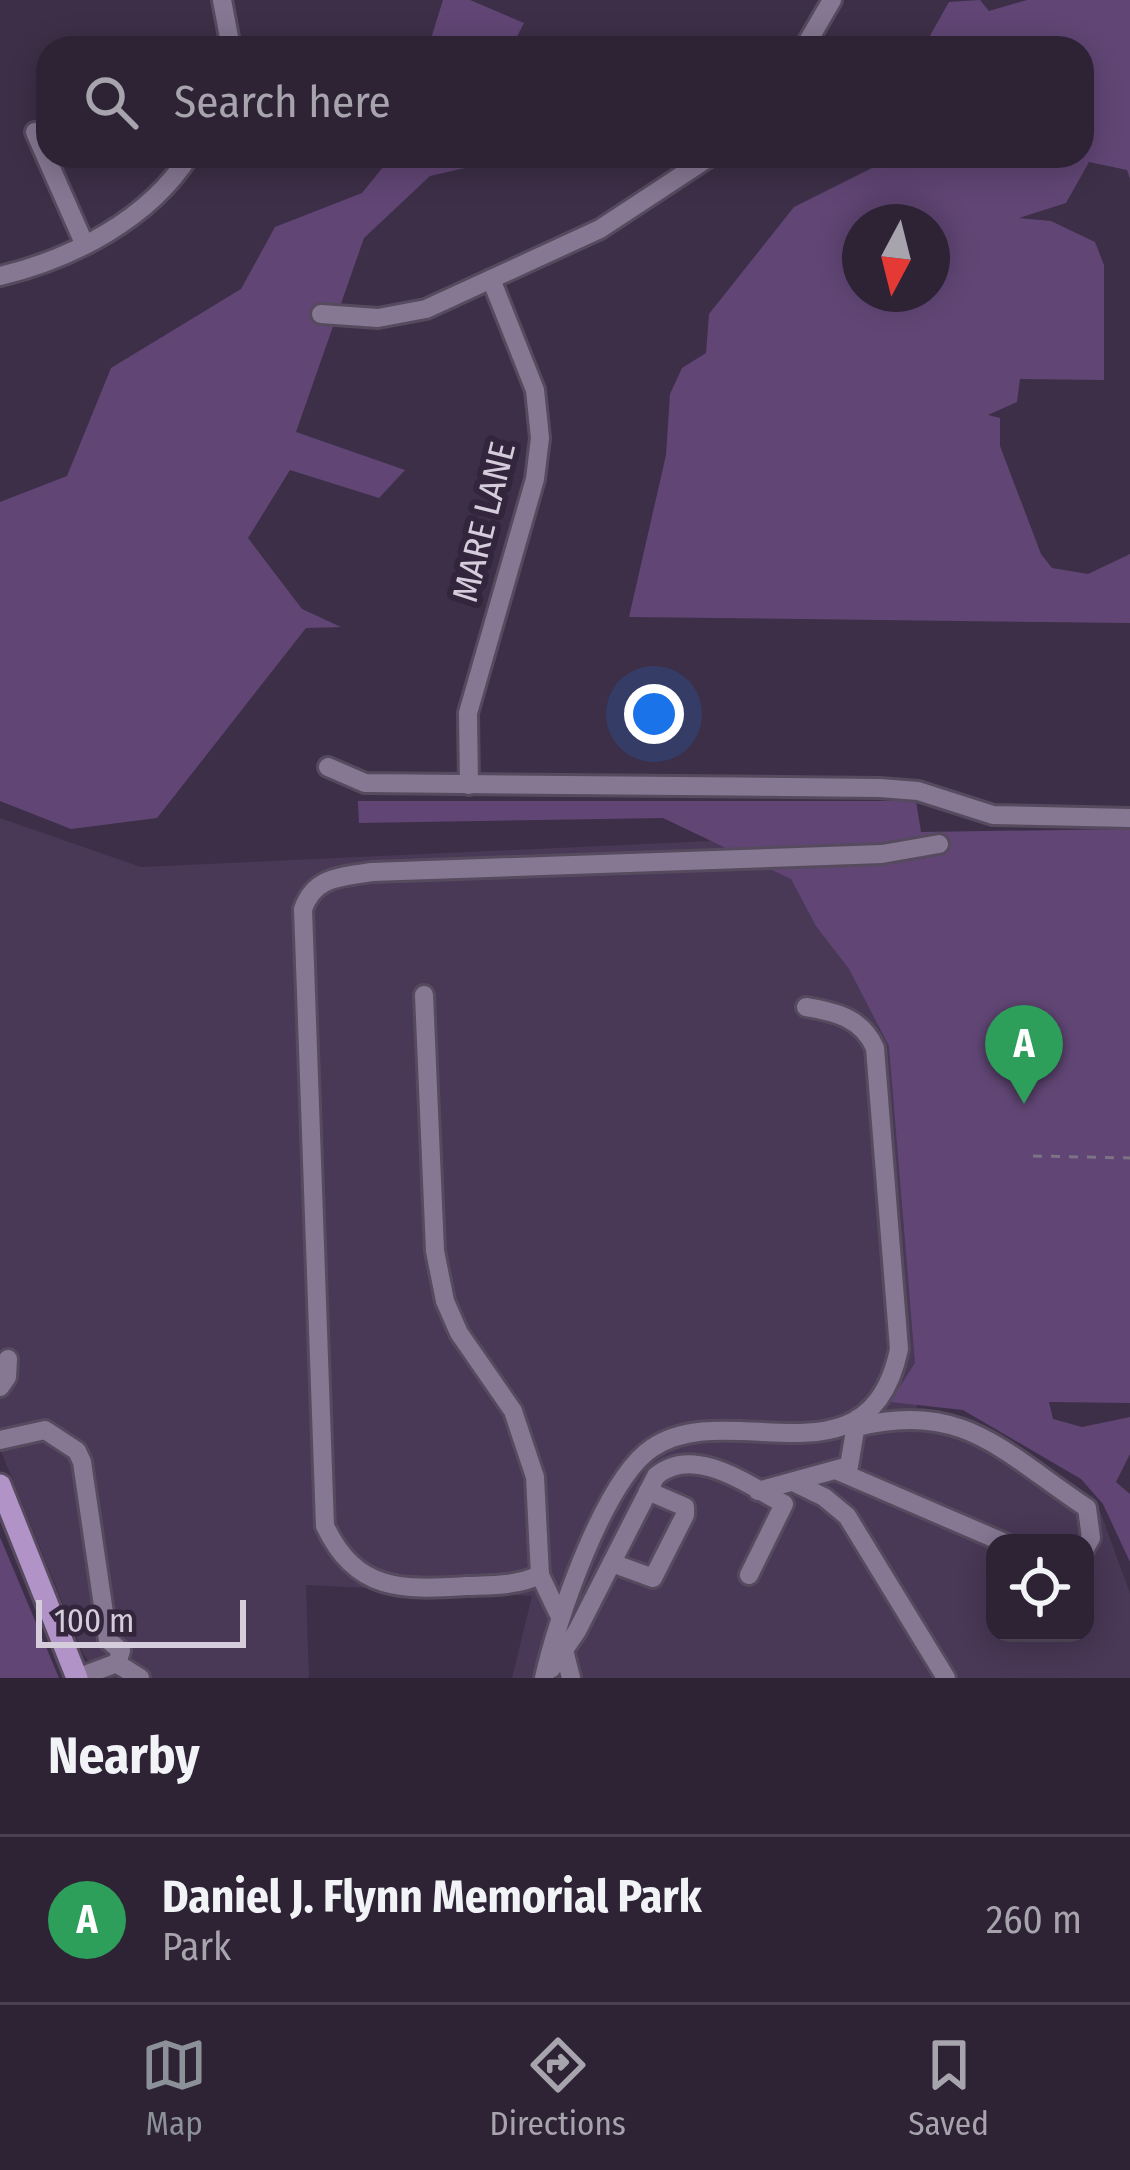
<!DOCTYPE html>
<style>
:root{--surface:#2e2335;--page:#362b3d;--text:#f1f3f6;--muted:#a7a4ad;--line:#494050;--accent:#8c9099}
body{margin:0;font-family:"Fira Sans Condensed",sans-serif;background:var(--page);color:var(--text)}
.controls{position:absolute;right:36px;bottom:36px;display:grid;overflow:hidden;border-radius:24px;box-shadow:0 6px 30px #0003}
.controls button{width:108px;height:108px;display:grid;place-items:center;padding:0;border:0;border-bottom:3px solid var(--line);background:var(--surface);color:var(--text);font:60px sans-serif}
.compass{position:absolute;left:842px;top:204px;width:108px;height:108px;border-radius:50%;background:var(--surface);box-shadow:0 6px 30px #0003;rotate:187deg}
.scale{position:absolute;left:36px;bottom:30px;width:210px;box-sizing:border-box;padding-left:12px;border:6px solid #d5cddc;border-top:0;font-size:33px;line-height:42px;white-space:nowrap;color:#d5cddc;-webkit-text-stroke:9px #32253c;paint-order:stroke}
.you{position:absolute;left:654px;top:714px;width:42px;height:42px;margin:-30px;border:9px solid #fff;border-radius:50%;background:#1a73e8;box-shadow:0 0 0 18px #1a73e833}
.badge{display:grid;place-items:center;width:78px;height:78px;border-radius:50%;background:var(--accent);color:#fff;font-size:39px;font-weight:700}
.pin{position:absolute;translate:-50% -99px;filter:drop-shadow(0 3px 6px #0008)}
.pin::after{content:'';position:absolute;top:63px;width:42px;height:36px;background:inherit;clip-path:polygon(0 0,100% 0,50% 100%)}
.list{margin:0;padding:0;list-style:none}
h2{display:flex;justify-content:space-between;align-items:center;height:156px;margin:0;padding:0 48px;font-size:51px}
h2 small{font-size:39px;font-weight:400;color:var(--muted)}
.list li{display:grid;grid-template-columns:78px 1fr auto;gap:36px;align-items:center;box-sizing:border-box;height:168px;padding:0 48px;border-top:3px solid var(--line)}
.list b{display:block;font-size:45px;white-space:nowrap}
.list p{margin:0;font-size:39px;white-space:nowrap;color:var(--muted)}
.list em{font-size:39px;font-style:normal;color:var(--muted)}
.icon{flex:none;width:66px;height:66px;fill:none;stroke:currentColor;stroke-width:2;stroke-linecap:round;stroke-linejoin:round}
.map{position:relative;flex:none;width:1130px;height:1678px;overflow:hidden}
.search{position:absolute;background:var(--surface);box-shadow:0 6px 30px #0003;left:36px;right:36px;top:36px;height:132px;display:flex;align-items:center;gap:30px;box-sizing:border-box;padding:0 42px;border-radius:36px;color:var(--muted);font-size:45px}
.sheet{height:324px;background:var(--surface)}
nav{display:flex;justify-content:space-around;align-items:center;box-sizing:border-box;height:168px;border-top:3px solid var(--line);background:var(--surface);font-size:33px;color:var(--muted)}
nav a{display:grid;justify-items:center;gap:6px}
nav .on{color:var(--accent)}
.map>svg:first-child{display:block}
.built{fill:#493856;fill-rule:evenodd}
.green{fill:#614675;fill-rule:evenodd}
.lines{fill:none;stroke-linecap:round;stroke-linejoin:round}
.minor-casing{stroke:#564a5e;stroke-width:24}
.major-casing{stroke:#564a5e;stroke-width:27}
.path{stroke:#7e7286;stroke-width:3;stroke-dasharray:9 9;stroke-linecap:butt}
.minor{stroke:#867792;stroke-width:18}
.major{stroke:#b193c8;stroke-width:21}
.labels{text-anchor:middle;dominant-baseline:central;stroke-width:12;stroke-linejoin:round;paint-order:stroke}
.street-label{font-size:36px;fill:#d5cddc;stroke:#32253c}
</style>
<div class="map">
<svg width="1130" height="1678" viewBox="0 0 1130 1678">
<rect width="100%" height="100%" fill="#3d2f47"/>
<!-- built -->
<path class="built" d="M0,818L141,867L905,832L917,1411L1100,1511L1130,1593V1678H512L532,1596L306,1585L309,1678H99L83,1653L0,1449ZM995,1543H1085V1633H995Z"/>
<!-- green -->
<g class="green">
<path d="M443,0H470L524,23L511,48H428Z"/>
<path d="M980,0L989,11L1027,0H1130V179L1127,170L1089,162L1066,203L1019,218L1051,221L1095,242L1104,265V380L1020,379L1017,402L988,415L1000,418V446L1041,554L1052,568L1088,574L1130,554V623L629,617L666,455L670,394L682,368L706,353L709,314L794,207L896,156H1082V48H923L949,2ZM860,222H932V294H860Z"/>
<path d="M392,156H518L430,176L364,238L296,432L405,470L379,498L290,470L248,538L302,609L341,627L306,628L157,818L71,829L0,801V502L67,476L111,368L241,289L275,227L362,193Z"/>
<path d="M358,801H916L921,832L1130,829V1403L1049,1402L1053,1419L1082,1427L1130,1417V1454L1116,1482L1130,1494V1562L1103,1504L1081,1479L963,1410L890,1402L915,1363L889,1046L849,969L816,926L791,879L663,818L359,823Z"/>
<path d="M0,1537L59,1678H0Z"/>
</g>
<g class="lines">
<defs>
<g id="minor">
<path d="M222,0L231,48"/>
<path d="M804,48L832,0"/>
<path d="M35,132L84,243"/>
<path d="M0,276C72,259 149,219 189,156"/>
<path d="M321,314L378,318L426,309L600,229L711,156"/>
<path d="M328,767L365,783L880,788L918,791L993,815L1130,818"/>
<path d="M469,785L468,713L535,479L540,438L535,390L491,279"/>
<path d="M424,995L435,1251L445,1301L459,1333L513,1411L535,1477L540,1575L558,1613"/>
<path d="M0,1387L7,1377L8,1359"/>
<path d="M857,1427C963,1400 1004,1453 1087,1508L1091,1538L1085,1548"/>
<path d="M0,1440L45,1430L77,1451L82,1462L108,1640L121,1651L117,1663L77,1678"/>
<path d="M838,1471L1005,1543"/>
<path d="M793,1482L824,1497L847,1516L946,1678"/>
<path d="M758,1491L849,1466L857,1419"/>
<path d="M612,1563L653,1578L685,1515V1507L648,1491"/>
<path d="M540,1575C516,1586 493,1585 467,1586C402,1590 356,1592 325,1526L303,909C315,876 341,877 372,872L882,854L939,844"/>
<path d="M564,1650L571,1678"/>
<path d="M116,1663L140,1678"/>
<path d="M551,1669L577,1631L656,1476C694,1444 748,1485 784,1504L749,1575"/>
<path d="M544,1678C556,1622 604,1480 652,1448C730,1395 869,1494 899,1349L875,1048C862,1018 836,1012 806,1007"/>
</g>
<path id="major" d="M0,1485L77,1678"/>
</defs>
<!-- minor casing -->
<use href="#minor" class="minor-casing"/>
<!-- major casing -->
<use href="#major" class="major-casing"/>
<!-- path -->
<path class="path" d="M1033,1156L1130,1158"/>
<!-- minor -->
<use href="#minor" class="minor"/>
<!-- major -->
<use href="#major" class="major"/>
</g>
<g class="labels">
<!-- street labels -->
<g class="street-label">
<text transform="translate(484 522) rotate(-76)">MARE LANE</text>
</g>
</g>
</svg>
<div class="controls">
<button><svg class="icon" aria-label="locate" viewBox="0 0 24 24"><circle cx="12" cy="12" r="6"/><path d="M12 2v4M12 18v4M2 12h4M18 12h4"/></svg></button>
</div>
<svg class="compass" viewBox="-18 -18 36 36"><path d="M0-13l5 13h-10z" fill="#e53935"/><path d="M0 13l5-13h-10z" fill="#a7a4ad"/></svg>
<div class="scale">100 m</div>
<div class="you"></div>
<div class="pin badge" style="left:1024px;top:1104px;background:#2e9e5b">A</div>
<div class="search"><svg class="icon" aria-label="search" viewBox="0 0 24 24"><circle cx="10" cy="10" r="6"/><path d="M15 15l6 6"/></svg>Search here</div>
</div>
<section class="sheet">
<h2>Nearby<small></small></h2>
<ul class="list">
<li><span class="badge" style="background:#2e9e5b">A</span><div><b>Daniel J. Flynn Memorial Park</b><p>Park</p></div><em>260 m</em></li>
</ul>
</section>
<nav>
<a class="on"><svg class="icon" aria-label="map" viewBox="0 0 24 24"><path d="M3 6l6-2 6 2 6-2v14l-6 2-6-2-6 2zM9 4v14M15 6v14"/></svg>Map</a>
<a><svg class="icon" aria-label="directions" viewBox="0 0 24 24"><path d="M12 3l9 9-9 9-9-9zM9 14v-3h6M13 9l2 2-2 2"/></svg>Directions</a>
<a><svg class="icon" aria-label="saved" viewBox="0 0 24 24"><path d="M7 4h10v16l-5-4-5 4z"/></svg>Saved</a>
</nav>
